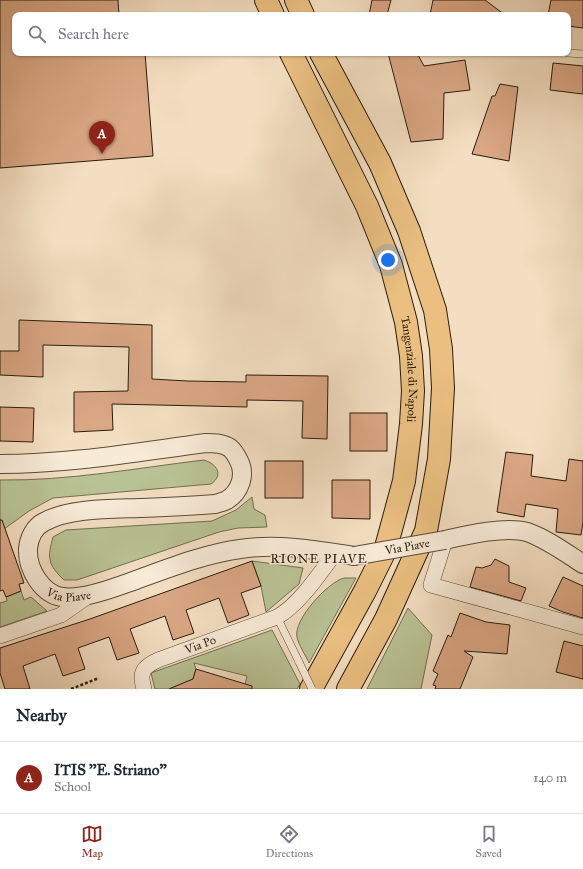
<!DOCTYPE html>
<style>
:root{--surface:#fff;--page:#f2f2f3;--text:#1f2937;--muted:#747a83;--line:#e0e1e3;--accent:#8f2418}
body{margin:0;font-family:"IM FELL Great Primer",serif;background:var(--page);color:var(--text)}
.you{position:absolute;left:388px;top:260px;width:14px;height:14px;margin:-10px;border:3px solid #fff;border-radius:50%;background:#1a73e8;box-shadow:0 0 0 6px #1a73e833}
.badge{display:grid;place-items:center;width:26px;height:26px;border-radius:50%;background:var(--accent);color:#fff;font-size:13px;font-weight:700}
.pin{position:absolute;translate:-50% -33px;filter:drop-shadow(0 1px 2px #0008)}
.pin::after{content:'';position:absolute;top:21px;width:14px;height:12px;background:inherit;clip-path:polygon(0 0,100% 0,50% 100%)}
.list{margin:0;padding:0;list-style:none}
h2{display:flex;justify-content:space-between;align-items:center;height:52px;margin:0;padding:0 16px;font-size:17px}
h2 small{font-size:13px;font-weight:400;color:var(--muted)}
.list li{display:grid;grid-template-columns:26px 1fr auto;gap:12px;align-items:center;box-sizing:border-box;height:72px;padding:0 16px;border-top:1px solid var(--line)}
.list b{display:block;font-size:15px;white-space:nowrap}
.list p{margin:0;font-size:13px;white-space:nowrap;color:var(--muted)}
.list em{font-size:13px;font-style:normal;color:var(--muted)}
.icon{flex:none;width:22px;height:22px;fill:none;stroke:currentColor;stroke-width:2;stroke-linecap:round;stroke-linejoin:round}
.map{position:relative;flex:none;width:583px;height:689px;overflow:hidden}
.search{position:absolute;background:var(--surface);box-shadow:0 1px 3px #0004;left:12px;right:12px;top:12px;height:44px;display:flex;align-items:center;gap:10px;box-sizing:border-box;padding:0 14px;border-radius:8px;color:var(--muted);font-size:15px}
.sheet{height:124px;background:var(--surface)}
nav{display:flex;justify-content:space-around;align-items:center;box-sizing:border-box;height:56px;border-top:1px solid var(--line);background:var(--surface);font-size:11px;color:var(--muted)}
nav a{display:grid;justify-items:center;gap:2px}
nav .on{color:var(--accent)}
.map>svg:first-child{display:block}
.green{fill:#b9c294;stroke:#707051}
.building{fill:#daa784;stroke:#281d0e}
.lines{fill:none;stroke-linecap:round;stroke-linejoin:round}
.service-casing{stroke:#5b4d3b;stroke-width:8}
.minor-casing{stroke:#5b4d3b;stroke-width:16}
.tertiary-casing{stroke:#5b4d3b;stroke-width:20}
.motorway-casing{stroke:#281d0e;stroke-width:24}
.path{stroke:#281d0e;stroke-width:2.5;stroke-dasharray:3 2;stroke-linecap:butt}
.service{stroke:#f7ead7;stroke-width:7}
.minor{stroke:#f7ead7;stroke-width:15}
.tertiary{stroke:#f7ead7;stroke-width:18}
.motorway{stroke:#eabf80;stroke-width:22}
.service-bridge-casing{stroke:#5b4d3b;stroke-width:8;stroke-linecap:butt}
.tertiary-bridge-casing{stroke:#5b4d3b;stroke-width:20;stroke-linecap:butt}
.service-bridge{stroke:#f7ead7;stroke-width:7}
.tertiary-bridge{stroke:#f7ead7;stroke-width:18}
.labels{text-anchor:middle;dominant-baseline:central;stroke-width:3;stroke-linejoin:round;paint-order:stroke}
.street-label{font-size:12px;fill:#281d0e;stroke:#f7ead7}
.neighbourhood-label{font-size:13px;letter-spacing:1px;fill:#281d0e;stroke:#f7ead7}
</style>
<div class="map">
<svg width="583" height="689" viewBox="0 0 583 689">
<rect width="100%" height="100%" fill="#f3dec1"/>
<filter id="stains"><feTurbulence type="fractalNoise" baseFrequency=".005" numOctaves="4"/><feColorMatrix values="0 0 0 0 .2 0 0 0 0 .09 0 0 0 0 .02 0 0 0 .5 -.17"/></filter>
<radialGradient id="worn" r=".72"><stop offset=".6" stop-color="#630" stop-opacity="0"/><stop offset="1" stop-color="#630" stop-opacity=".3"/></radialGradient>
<!-- green -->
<g class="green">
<path d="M204,460C217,464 224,475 211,484L53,498L29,511L0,532V480C69,481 136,468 204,460Z"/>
<path d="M252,497L254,509L265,515L267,527L238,528L219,532L77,580H64C48,565 47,558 53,537L66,530L212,521L236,510Z"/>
<path d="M252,561L303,568L299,584L266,612L261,586Z"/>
<path d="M356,578L309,663C306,656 298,644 297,637C293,620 328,582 344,578C347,578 352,578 356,578Z"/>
<path d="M21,591L24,600L31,597L47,611L0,627V603L7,601L6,597Z"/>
<path d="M408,608L432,635L421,689H367Z"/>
<path d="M272,630L300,684L297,689H244L247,676L194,663L196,669L193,679L169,689H155L151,673Z"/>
</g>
<!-- building -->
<g class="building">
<path d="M0,0H118L119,15H15V53H145L153,156L0,168Z"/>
<path d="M372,0H391L387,15H369Z"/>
<path d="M433,0H485L505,15H430Z"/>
<path d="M551,0H583V28L568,26V15H548Z"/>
<path d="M388,53H417L424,66L465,60L470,90L444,93L443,139L411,142Z"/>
<path d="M553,63L583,66V94L550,90Z"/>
<path d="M500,84L518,87L509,161L472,154L492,96H495Z"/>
<path d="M19,320L152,325V379L187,381L246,382V375L328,376L327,439L302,438L303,401L247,400V407L112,404L113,430L74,432V392L128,391L129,347L43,345V377L0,375V351H19Z"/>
<path d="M0,407L34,408L33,442L0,441Z"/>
<rect x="350" y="413" width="37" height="38"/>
<path d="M506,452L533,455L531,476L566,481L569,459L583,461V522L581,535L556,532L558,509L526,504L524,517L497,512Z"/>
<rect x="265" y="461" width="38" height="37"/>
<path d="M332,480H370V519L332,518Z"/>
<path d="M0,520H2L24,583L19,584L21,591L6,597L3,590L0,591Z"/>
<path d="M495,559L509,566V582L526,588L521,601L470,587L476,567L482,568L491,565Z"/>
<path d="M252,561L261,586L241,593L249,615L228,623L219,598L186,610L194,633L173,640L165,616L130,629L139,653L117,660L109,637L78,648L85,669L63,676L55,654L23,666L30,689H5L0,673V648L90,619Z"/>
<path d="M563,577L583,586V618L563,612L549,606Z"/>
<path d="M460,613L486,622L510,625L507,654L464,651L473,657L460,689H435L436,686L433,685L438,674L433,671L448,635L451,637Z"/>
<path d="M564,641L583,646V679L556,672Z"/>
<path d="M196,669L252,686V689H169L193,679Z"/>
</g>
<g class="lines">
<defs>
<g id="service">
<path d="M568,53L583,54"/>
<path d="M277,617L299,662"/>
</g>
<g id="minor">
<path d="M445,540L431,585L583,627"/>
<path d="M0,636L61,615L91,594"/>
<path id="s1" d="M144,689C139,672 143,667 158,660L277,617C299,605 320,573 335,553"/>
</g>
<g id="tertiary">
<path id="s2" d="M0,464C69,464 137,452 206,443C214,443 223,443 230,448C234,451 237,457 239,461C246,475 240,492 227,500C223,502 219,503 215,504C190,506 164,507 139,508C111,509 69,508 44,522C34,527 29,538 28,549C27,569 42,594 62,597C83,600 116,587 136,580C169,568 204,554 240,549C278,543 316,550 354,556"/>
<path d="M445,540C467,535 505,526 527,532C547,539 566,553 583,564"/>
</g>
<g id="motorway">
<path d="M266,0L273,15"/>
<path d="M296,0L303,15"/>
<path id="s3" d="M291,53L367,206L391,265L406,322L411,356L413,391L411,424L404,481L385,551L365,591L311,689"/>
<path d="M321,53L380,163L409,231L435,310L441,349L443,388L439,459L426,531L386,619L348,689"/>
</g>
</defs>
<!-- service casing -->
<use href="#service" class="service-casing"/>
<!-- minor casing -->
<use href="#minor" class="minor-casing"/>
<!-- tertiary casing -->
<use href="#tertiary" class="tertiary-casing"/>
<!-- motorway casing -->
<use href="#motorway" class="motorway-casing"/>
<!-- path -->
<path class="path" d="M71,689L99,678"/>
<!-- service -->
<use href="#service" class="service"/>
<!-- minor -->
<use href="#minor" class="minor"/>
<!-- tertiary -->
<use href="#tertiary" class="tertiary"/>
<!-- motorway -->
<use href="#motorway" class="motorway"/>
<defs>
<path id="service-bridge" d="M299,662L312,689"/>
<g id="tertiary-bridge">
<path id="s4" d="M354,556L445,540"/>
</g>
</defs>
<!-- service-bridge casing -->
<use href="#service-bridge" class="service-bridge-casing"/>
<!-- tertiary-bridge casing -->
<use href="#tertiary-bridge" class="tertiary-bridge-casing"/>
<!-- service-bridge -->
<use href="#service-bridge" class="service-bridge"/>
<!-- tertiary-bridge -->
<use href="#tertiary-bridge" class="tertiary-bridge"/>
</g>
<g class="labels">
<!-- street labels -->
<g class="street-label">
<text stroke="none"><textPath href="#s3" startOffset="341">Tangenziale di Napoli</textPath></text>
<text stroke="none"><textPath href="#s4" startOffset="54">Via Piave</textPath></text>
<text stroke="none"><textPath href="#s2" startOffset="581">Via Piave</textPath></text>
<text stroke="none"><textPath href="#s1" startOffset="82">Via Po</textPath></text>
</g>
<!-- neighbourhood labels -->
<g class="neighbourhood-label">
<text x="319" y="559">RIONE PIAVE</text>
</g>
</g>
<rect width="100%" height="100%" filter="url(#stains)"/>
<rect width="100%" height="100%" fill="url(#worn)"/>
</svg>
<div class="you"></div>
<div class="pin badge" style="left:102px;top:154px">A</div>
<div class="search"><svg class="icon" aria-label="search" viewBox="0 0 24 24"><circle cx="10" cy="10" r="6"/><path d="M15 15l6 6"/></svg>Search here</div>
</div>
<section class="sheet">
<h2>Nearby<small></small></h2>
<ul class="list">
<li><span class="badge">A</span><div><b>ITIS ''E. Striano''</b><p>School</p></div><em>140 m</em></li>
</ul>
</section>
<nav>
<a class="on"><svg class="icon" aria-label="map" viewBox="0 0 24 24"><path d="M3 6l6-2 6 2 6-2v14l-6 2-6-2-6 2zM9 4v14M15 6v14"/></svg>Map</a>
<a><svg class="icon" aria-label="directions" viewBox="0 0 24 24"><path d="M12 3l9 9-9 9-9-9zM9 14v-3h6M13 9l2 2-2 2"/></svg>Directions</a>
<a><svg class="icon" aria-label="saved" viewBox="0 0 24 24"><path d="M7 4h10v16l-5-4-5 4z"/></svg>Saved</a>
</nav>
